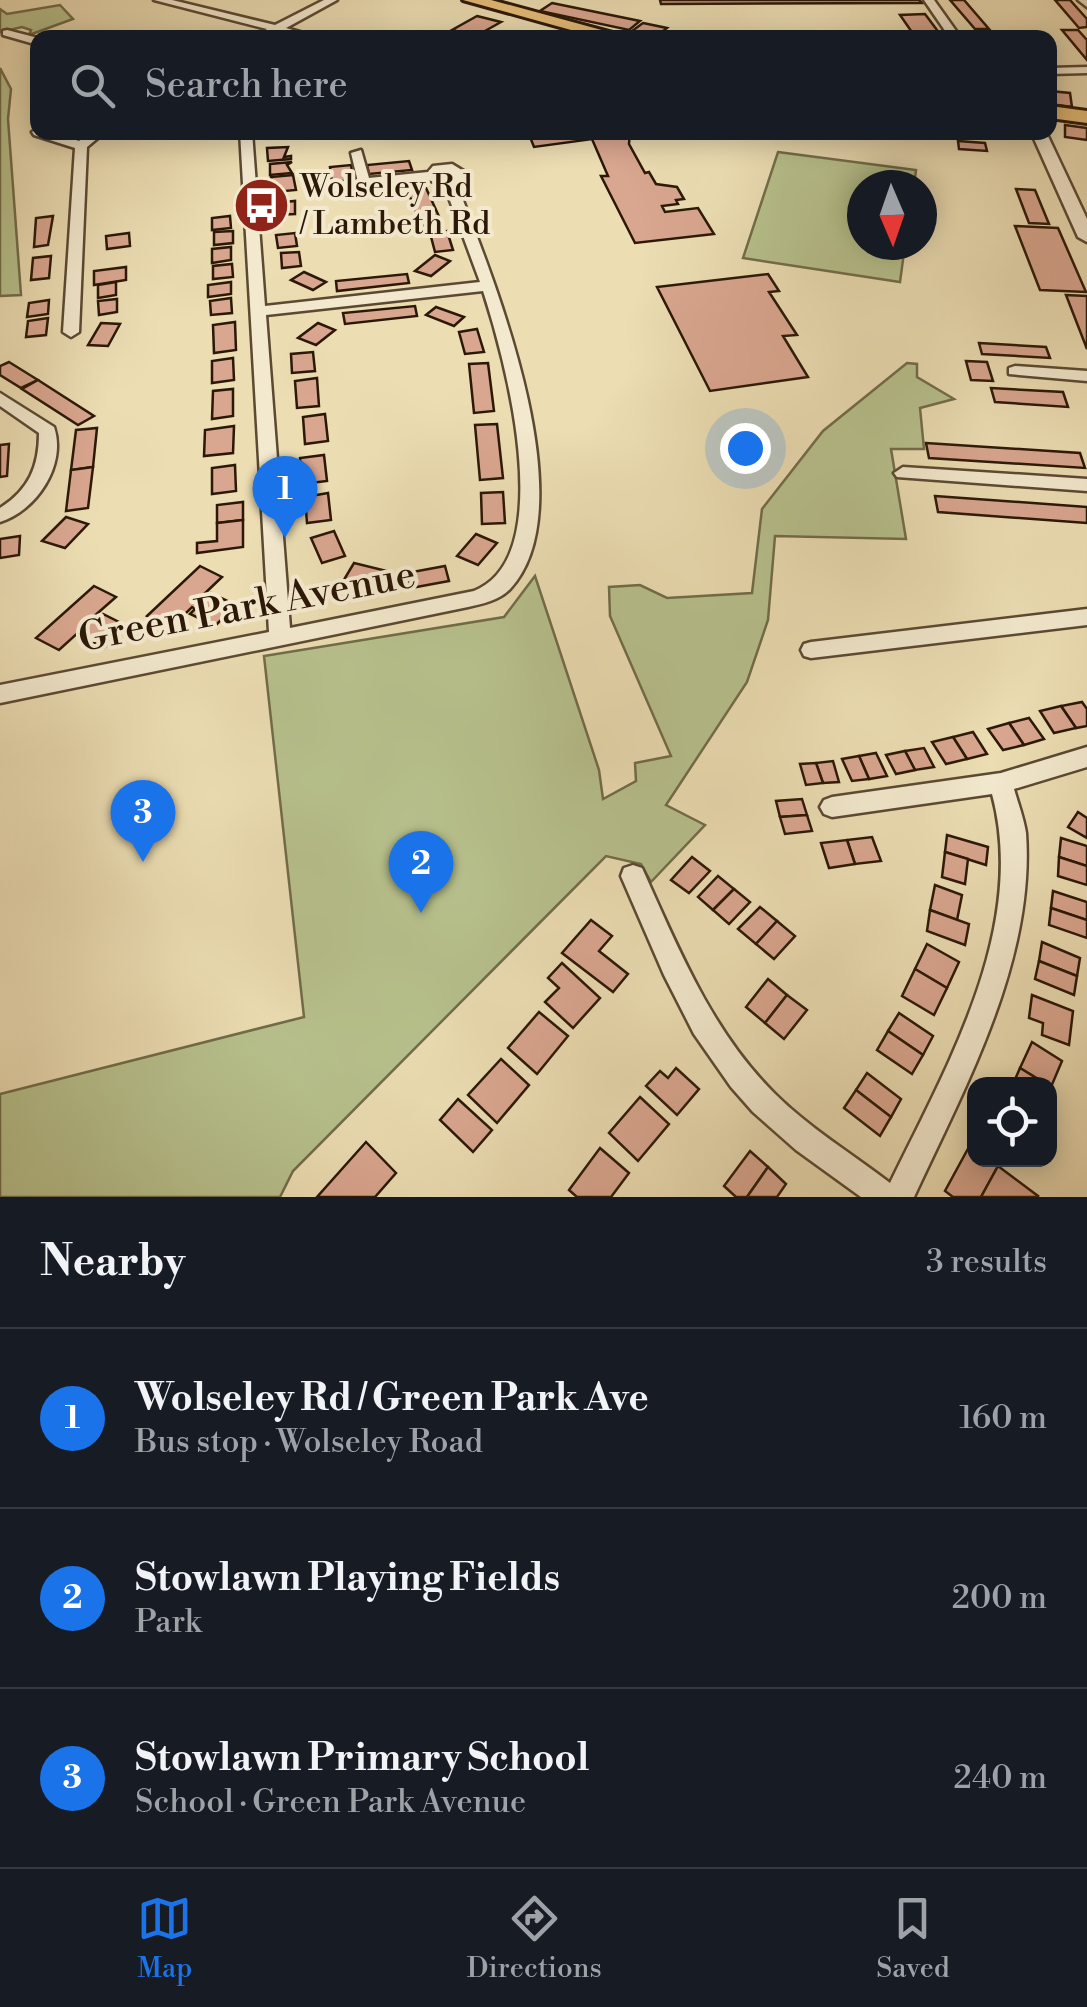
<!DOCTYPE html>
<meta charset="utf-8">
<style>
:root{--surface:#171b24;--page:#20242c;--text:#f1f3f6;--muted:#9ea1a6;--line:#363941;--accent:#1a73e8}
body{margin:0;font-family:"Libre Bodoni",serif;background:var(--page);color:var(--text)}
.controls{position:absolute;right:30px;bottom:30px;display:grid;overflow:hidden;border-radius:20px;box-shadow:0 5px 25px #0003}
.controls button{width:90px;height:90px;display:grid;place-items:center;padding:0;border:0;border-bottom:2px solid var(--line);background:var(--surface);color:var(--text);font:50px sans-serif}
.compass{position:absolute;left:847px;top:170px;width:90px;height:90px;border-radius:50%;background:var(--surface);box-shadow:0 5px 25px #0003;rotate:178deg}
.you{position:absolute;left:745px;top:448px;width:35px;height:35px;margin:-25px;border:8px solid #fff;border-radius:50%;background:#1a73e8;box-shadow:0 0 0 15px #1a73e833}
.badge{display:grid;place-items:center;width:65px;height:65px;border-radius:50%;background:var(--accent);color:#fff;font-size:32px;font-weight:700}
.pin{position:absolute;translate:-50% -82px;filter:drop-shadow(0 2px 5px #0008)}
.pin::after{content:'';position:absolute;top:52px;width:35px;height:30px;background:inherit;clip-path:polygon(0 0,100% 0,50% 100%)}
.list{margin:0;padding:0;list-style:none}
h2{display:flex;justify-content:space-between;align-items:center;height:130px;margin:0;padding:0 40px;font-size:42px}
h2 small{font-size:32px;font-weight:400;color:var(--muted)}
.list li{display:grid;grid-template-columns:65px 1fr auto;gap:30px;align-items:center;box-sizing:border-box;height:180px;padding:0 40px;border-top:2px solid var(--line)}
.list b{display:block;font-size:38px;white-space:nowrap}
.list p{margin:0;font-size:32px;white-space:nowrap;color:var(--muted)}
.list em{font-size:32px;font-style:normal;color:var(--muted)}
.icon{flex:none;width:55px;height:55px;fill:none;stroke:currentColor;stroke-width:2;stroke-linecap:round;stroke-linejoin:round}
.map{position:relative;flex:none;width:1087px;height:1197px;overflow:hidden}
.search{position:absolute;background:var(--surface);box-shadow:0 5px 25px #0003;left:30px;right:30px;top:30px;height:110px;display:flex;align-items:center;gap:25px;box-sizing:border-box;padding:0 35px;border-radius:20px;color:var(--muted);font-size:38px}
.sheet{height:670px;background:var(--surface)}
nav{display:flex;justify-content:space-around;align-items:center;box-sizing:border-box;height:140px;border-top:2px solid var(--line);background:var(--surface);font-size:28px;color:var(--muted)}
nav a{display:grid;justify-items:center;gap:5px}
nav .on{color:var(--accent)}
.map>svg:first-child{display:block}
.green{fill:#b7c18d;stroke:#716c4a;stroke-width:2.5}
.building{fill:#d9a68f;stroke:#2b1807;stroke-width:2.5}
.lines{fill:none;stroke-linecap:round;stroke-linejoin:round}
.minor-casing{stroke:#5b4932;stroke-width:5}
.tertiary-casing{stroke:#5b4932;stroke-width:5}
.trunk-casing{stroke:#2b1807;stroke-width:6}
.minor{fill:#f3e9ce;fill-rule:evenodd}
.tertiary{fill:#f3e9ce;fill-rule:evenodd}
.trunk{fill:#e6be7a;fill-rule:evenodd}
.labels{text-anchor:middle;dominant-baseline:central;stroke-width:8;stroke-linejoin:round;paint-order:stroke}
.far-poi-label{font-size:32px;fill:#2b1807;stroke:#f3e9ce;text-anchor:start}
.street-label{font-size:40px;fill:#2b1807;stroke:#f3e9ce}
</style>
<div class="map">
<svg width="1087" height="1197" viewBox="0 0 1087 1197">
<rect width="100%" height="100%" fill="#ecddb3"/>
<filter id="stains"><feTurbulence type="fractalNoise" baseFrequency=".002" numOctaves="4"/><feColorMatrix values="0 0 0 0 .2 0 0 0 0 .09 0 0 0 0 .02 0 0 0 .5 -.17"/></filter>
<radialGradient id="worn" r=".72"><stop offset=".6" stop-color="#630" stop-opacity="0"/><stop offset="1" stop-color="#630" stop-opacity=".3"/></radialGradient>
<!-- green -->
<g class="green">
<path d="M60,5L73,19L29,35L31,30L22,27L0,32V9L7,14Z"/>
<path d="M0,68L11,89L8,119L21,295L0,296Z"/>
<path d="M778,152L916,170L914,185H862V245H905L900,282L743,258Z"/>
<path d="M907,363L917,364V377L954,399L920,408L924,449H891L906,539L775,536L768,620L747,682L666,805L705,825L651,882L641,864L606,856L293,1171L280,1197H0V1094L304,1017L264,656L504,617L535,576L599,770L603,799L636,781L635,763L671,756L610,616L609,587L640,585L667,598L752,593L762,509L823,431Z"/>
</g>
<!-- building -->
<g class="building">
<path d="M660,0H919L922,3L661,4Z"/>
<path d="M950,0H964L989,29H975Z"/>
<path d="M1055,0H1070L1087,19V27L1079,28Z"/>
<path d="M552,3L640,21L629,30L540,11Z"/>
<path d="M925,14L943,38H916L900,15Z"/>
<path d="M477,16L501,22L476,36L452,30Z"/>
<path d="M643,23L667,28L657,36L632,31Z"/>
<path d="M1062,30H1078L1087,40V60Z"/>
<path d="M1050,91L1070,93L1072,107L1050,104Z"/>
<path d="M1065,125L1087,128V140L1065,137Z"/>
<path d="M528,132H630L629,144L645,173L649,172L656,184L677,187L684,199L676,200L678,204L662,206L665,212L698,208L714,234L635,243L601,176H608L592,139L534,147Z"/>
<path d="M958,141L985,143L987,151L959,149Z"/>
<path d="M288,147L284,157L291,156V159L268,161L267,148Z"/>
<path d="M409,161L412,170L369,174L367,165Z"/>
<path d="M292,162L287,165L292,173L270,175V164Z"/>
<path d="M351,165L354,180L332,182L330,167Z"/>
<path d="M293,175L296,190L274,192L271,177Z"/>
<path d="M426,188L442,223L422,226L407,190Z"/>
<path d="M1016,189L1035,190L1049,224L1029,223Z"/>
<path d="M295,201V214L275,215V203Z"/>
<path d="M53,216L48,245L34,247L36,218Z"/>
<path d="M230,216L231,228L212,230V218Z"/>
<path d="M1015,226L1058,228L1086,292L1040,290Z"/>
<path d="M233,231V243L214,245V232Z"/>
<path d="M447,231L453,250L435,252L430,233Z"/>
<path d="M129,233L130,246L107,249L106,236Z"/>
<path d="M295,233L297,246L278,248L276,235Z"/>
<path d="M231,247V260L212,263V249Z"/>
<path d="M299,252L301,266L282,268L281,253Z"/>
<path d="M435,255L450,261L431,276L415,271Z"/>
<path d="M51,256L49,278L31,280L33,258Z"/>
<path d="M232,264L233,277L213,279V266Z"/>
<path d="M126,267V280L94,285V271Z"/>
<path d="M304,272L326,282L313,290L291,280Z"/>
<path d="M407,274L409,283L337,291L336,281Z"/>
<path d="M768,274L779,291L769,292L797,335L783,336L808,377L710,391L657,287Z"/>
<path d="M116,282V295L98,298V285Z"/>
<path d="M231,282V294L208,297V285Z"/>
<path d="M1066,295L1087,296V349Z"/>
<path d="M231,298L232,313L211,315L210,301Z"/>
<path d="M117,299V312L99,315L98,301Z"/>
<path d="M49,300L48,314L27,317L29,303Z"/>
<path d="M415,306L417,316L345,324L343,313Z"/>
<path d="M436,307L464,317L454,326L426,315Z"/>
<path d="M48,318L46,335L26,337L28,321Z"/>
<path d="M235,322L236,350L214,353L213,325Z"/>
<path d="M101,323L120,324L108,346L88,345Z"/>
<path d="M318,323L335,330L316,345L298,338Z"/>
<path d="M477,329L484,352L465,354L459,332Z"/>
<path d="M979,343L1046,347L1050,358L982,354Z"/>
<path d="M313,352L315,371L292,373L291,354Z"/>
<path d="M233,358L234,380L212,383V361Z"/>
<path d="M966,361L987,362L993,381L971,380Z"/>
<path d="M9,362L38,380L21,388L0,375V366Z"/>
<path d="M488,363L494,411L474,413L469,364Z"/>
<path d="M317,378L319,406L297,408L295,381Z"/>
<path d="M38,380L94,416L78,425L22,389Z"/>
<path d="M991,388L1063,392L1068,407L995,402Z"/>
<path d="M233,389V416L212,419L213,391Z"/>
<path d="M325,414L328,441L305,444L303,417Z"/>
<path d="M497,424L503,478L480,480L475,425Z"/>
<path d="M234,426L233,453L204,456L205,430Z"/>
<path d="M97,428L93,467L71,470L76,430Z"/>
<path d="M926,443L1080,453L1085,468L929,458Z"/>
<path d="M9,444L7,476L0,477V445Z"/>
<path d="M324,455L327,481L302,484L300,458Z"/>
<path d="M235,465L236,491L212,494V468Z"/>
<path d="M93,467L88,508L66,511L71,470Z"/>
<path d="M503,492L505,523L482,524L481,493Z"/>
<path d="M328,493L331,520L307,523L305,497Z"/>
<path d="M935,496L1087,507V523L938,512Z"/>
<path d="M243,502V520L217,523V505Z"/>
<path d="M66,517L88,524L65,548L42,541Z"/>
<path d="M243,520V547L197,553V543L217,541V523Z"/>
<path d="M334,531L345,556L322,563L311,538Z"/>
<path d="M476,534L497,543L478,565L457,556Z"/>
<path d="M20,536L19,555L0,558V539Z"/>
<path d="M354,563L391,572L383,587L345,578Z"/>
<path d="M200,566L222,577L201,597L205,599L211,593L236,605L215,626L190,614L195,609L192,607L171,628L147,616Z"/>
<path d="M445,566L449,581L411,588L407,573Z"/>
<path d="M94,586L116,597L92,618L96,620L103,614L127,626L104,648L80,635L85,631L82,629L59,650L36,638Z"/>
<path d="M1082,702L1087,709V726L1076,728L1061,706Z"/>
<path d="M1061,706L1076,728L1054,733L1040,711Z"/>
<path d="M1029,718L1044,739L1024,745L1009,723Z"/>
<path d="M1009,723L1024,745L1003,750L988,729Z"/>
<path d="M973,732L987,754L967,759L953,737Z"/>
<path d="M953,737L967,759L946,764L932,742Z"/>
<path d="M924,748L934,767L915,770L905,751Z"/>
<path d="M905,751L915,770L896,774L886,755Z"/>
<path d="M876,753L887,776L869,779L859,756Z"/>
<path d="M859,756L869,779L852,781L842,759Z"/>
<path d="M833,761L839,782L823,783L816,763Z"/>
<path d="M816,763L823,783L806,785L800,764Z"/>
<path d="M802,799L807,815L780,817L776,801Z"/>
<path d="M1078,812L1087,818V838L1068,827Z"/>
<path d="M807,815L812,831L785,834L780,817Z"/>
<path d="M947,835L988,847L986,865L945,852Z"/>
<path d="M872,837L881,861L855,864L847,840Z"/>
<path d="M1061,838L1087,846V866L1059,857Z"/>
<path d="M847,840L855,864L829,868L821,843Z"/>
<path d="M945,852L968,859L965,884L942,877Z"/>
<path d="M692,857L710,871L689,893L671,880Z"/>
<path d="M1059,857L1087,866V885L1058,876Z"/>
<path d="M718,876L734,889L713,910L698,897Z"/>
<path d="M935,885L962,895L957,920L930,910Z"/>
<path d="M734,889L750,902L729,924L713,910Z"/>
<path d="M1053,891L1087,902V920L1051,908Z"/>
<path d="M760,907L777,921L756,944L738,929Z"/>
<path d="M1051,908L1087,920V938L1049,925Z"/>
<path d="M930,910L969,924L965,945L927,931Z"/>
<path d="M591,920L612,936L599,951L628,974L613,992L562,953Z"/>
<path d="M777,921L795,936L774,959L756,944Z"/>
<path d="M1042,942L1080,958L1077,976L1039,961Z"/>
<path d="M927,944L959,962L947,988L915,969Z"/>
<path d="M1039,961L1077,976L1074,995L1035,979Z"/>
<path d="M562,963L600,998L573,1028L545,1002L559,988L548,978Z"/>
<path d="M915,969L947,988L934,1015L902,996Z"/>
<path d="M768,979L787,995L765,1023L746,1007Z"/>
<path d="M787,995L807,1010L784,1039L765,1023Z"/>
<path d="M1032,995L1073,1011L1069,1045L1042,1035L1043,1023L1029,1018Z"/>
<path d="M539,1012L568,1036L537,1074L508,1048Z"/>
<path d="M899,1013L933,1036L923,1055L888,1031Z"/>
<path d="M888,1031L923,1055L912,1074L877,1050Z"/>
<path d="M1032,1042L1062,1061L1051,1087L1020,1068Z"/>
<path d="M501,1059L529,1085L497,1123L468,1095Z"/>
<path d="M676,1068L699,1089L677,1115L646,1086L660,1071L668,1078Z"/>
<path d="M1020,1068L1046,1084H1013Z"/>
<path d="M867,1073L901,1099L891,1117L856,1090Z"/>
<path d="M856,1090L891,1117L880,1136L844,1108Z"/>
<path d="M640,1097L669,1124L638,1161L609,1133Z"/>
<path d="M458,1099L492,1130L473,1152L440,1120Z"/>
<path d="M366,1142L396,1173L375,1197H317Z"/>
<path d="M970,1145L974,1149V1160H989L998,1166L981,1197H953L945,1191Z"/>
<path d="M600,1148L629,1173L611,1197H577L569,1190Z"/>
<path d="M750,1151L768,1167L747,1197H736L724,1186Z"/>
<path d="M998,1166L1038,1196L1037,1197H981Z"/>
<path d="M768,1167L786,1184L777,1197H747Z"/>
</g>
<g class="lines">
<defs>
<g id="minor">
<path d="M154,0H172L275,25L324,0H337L286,28L320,38H300L278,32L267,38H253L267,29Z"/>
<path d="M924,0H934L961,38H950Z"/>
<path d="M1078,0H1087V7Z"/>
<path d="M7,30L38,38V45L3,35V31Z"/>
<path d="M1087,67V73L1050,74V68Z"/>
<path d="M38,128V132H52L79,141L91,132H105L87,147L79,332L71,337L63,332L75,148L34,135L32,132Z"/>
<path d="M240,132H252L265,306L480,282L445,187L429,180L359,186L351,153L361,150L369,178L428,172L433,166L452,164L470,175L457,185C492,275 587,506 510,589C500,600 482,604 468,607L0,703V685L269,632ZM449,172L455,176L447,179L439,176ZM483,291C504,355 560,557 474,591L290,628L266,315Z"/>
<path d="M1015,366L1087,371V381L1009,374V368Z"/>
<path d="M0,393L54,427C67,465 36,511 0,522V508C29,490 39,466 39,433L0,406Z"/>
<path d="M903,467L1087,479V491L897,477L894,473Z"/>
<path d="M1087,609V625L811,658L804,656L801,650L804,644L811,642Z"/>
<path d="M1087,747V767L1014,789C1018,803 1024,819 1026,833C1035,960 966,1085 914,1197H861L796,1150L753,1112L731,1087L694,1034L664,975L621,876L624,868L633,865L642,868C678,948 711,1030 774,1093C809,1128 851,1153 890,1183C947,1066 1028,927 992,794L832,817L824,814L820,807L824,800L832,797L1001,773Z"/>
</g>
<path id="tertiary" d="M1031,132H1046L1087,219V242L1078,237Z"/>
<g id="trunk">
<path d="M463,0H491L631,38H600Z"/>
<path d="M1050,106L1087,111V123L1050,118Z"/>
</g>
</defs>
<!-- minor casing -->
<use href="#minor" class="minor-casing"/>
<!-- tertiary casing -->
<use href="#tertiary" class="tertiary-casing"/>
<!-- trunk casing -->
<use href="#trunk" class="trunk-casing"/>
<!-- minor -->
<use href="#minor" class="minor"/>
<!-- tertiary -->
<use href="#tertiary" class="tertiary"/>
<!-- trunk -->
<use href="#trunk" class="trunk"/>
</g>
<!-- icons -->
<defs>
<symbol id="bus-disc" viewBox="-11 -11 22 22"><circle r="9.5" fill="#8f2418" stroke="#f3e9ce"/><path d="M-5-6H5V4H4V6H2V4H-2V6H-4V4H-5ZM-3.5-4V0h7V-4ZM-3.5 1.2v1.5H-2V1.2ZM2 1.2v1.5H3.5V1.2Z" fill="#fff"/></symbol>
</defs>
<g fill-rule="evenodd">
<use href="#bus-disc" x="230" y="174" width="63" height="63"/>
</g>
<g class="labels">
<!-- far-poi labels -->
<g class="far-poi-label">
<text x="300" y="187">Wolseley Rd<tspan x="300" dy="37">/ Lambeth Rd</tspan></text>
</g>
<!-- street labels -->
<g class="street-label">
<text transform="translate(247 607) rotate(-11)">Green Park Avenue</text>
</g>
</g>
<rect width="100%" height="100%" filter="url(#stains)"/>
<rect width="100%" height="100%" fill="url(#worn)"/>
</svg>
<div class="controls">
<button><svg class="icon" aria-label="locate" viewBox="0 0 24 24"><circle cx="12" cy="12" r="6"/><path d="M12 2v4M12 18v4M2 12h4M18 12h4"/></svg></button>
</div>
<svg class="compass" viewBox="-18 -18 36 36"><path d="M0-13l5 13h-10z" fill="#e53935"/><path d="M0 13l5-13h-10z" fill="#9ea1a6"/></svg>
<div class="you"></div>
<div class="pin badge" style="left:285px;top:538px">1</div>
<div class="pin badge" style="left:421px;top:913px">2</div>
<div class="pin badge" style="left:143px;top:862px">3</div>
<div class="search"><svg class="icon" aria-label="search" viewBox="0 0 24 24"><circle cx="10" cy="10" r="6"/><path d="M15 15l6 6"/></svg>Search here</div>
</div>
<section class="sheet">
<h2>Nearby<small>3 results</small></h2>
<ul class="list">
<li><span class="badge">1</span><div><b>Wolseley Rd / Green Park Ave</b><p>Bus stop · Wolseley Road</p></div><em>160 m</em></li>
<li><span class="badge">2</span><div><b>Stowlawn Playing Fields</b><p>Park</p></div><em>200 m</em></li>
<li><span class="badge">3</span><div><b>Stowlawn Primary School</b><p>School · Green Park Avenue</p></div><em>240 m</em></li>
</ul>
</section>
<nav>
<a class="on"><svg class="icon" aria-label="map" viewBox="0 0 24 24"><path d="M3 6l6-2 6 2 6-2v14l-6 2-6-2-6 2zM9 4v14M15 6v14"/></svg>Map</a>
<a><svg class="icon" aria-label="directions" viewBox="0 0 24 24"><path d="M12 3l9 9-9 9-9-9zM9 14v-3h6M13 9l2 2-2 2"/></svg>Directions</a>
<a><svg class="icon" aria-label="saved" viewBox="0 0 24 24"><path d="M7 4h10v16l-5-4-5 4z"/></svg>Saved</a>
</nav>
